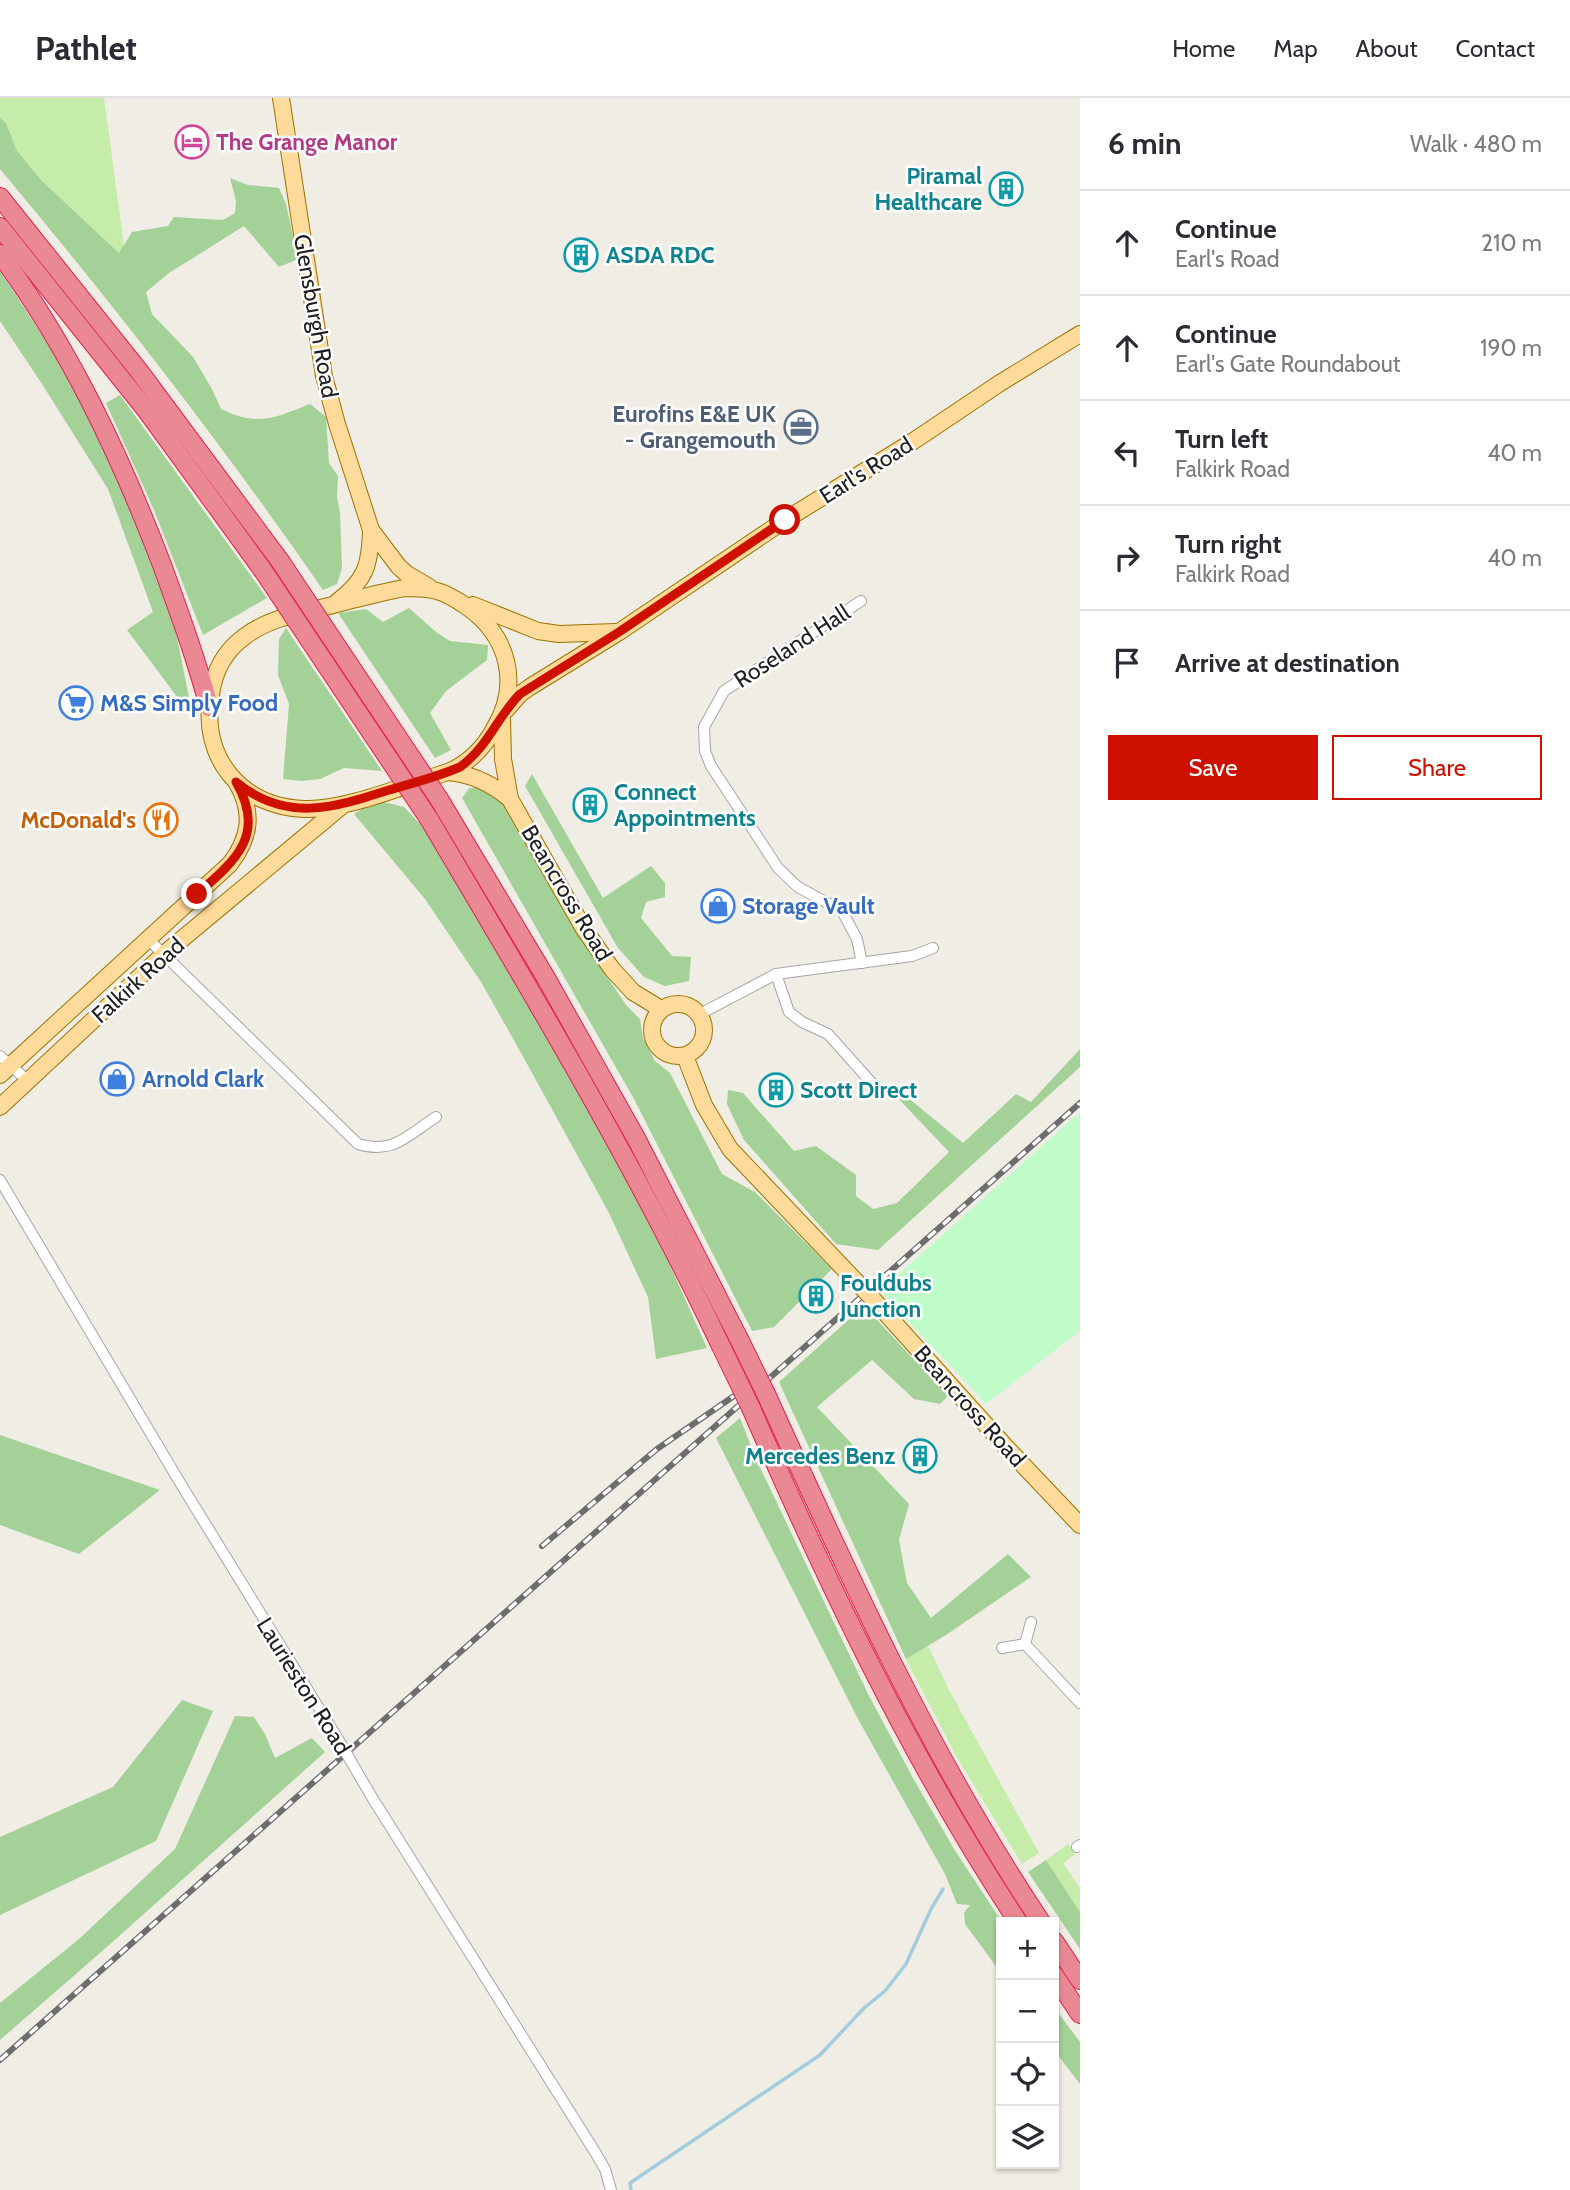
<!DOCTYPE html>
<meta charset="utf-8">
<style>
:root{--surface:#fff;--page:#f7f7f7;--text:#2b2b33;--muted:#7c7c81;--line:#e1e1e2;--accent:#ce1000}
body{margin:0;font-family:Cabin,sans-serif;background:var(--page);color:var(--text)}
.controls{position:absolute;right:21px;bottom:21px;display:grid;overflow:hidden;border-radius:0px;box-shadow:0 2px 5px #0004}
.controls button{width:63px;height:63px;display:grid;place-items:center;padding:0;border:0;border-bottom:2px solid var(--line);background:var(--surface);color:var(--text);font:35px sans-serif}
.stop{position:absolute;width:21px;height:21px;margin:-16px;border:5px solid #ce1000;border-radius:50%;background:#fff}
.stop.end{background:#ce1000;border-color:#fff;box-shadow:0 2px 7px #0008}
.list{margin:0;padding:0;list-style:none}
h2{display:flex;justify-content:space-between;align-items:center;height:91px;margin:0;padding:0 28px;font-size:30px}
h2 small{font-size:23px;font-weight:400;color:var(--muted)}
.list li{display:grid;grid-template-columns:46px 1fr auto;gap:21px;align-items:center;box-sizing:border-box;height:105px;padding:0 28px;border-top:2px solid var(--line)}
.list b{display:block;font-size:26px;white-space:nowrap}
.list p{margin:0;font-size:23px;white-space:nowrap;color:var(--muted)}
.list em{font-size:23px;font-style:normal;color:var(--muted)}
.actions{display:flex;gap:14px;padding:21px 28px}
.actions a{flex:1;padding:16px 0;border:2px solid var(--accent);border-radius:0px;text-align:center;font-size:24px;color:var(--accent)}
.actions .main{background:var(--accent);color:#fff}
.icon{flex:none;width:38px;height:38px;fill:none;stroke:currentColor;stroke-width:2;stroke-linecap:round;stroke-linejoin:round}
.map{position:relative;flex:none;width:1080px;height:2092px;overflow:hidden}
header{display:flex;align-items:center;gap:42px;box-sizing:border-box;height:98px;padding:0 35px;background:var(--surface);border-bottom:2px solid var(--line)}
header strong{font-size:33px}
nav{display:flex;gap:38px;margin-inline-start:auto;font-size:24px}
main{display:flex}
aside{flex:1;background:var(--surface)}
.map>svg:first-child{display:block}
.grass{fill:#c5eca9}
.forest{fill:#a4d198}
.park{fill:#c0fcca}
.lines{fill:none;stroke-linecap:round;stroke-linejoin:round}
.stream{stroke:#a3cddf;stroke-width:3.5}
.minor-casing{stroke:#a6a6a6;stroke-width:12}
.primary-casing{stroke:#9a7300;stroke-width:18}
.motorway-casing{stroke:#e21e52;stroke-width:20}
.minor{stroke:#fff;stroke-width:10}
.primary{stroke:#ffdb9b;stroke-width:16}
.motorway{stroke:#ea8994;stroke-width:18}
.rail-casing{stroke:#6d6d6d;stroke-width:6}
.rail{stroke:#fff;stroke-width:3.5;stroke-dasharray:10;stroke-linecap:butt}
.minor-bridge-casing{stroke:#a6a6a6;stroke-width:12;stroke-linecap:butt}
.primary-bridge-casing{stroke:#9a7300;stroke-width:18;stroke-linecap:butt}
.motorway-bridge-casing{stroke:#e21e52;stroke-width:20;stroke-linecap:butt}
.minor-bridge{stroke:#fff;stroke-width:10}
.primary-bridge{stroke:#ffdb9b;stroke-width:16}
.motorway-bridge{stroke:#ea8994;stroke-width:18}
.route{stroke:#ce1000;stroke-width:9}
.labels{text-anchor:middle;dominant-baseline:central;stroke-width:5;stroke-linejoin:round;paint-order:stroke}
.hotel-label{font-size:23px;font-weight:bold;fill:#b23c85;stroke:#fff;text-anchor:start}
.culture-label{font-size:23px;font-weight:bold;fill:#0d838f;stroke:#fff;text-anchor:start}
.street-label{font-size:23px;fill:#1f1f1f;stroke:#fff}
.service-label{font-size:23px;font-weight:bold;fill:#4e5e75;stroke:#fff;text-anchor:end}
.shop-label{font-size:23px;font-weight:bold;fill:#366cbe;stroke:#fff;text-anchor:start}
.food-label{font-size:23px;font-weight:bold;fill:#c56008;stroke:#fff;text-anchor:end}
</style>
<header>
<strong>Pathlet</strong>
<nav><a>Home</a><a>Map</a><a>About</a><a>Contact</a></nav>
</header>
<main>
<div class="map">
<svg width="1080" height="2092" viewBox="0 0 1080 2092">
<rect width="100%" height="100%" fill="#f0ede5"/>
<!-- grass -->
<g class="grass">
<path d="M0,0H104L124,148L119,155L42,83L17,53L6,25L0,19Z"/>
<path d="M928,1548L949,1592L1039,1755L1022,1766L956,1658L906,1561Z"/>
<path d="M1068,1746L1075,1756L1063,1765L1080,1790V1814L1046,1762Z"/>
</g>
<!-- forest -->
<g class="forest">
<path d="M0,19L6,25L17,53L42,83L119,155L132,134L168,128L174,119L223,122L235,115L236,103L230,80L248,87L279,90L286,106L298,161L279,169L244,128L169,175L146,194L152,216L193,259L212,291L221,311C258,329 274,320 310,306L326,319L329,365L338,378L337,399L340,414L342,470L337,486L323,492C222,346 114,207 0,71Z"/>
<path d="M0,173L69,278L117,369L171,509L193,620L127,532L153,514L108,391L42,286L0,223Z"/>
<path d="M120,297L267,500L203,537L154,412L106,305Z"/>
<path d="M409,510L436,534L450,543L488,547L487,562L446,593L430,615L451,652L435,660L338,515L366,511L383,524Z"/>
<path d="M286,530L382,673L344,670L320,681L302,683L283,681L289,606L278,577L279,541Z"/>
<path d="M532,676L603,800L651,768L665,785V799L646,804L641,820L672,858L691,859L689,883L665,888L644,879L618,850L525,688Z"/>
<path d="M487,689L504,702L582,841L626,907L640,921L643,940L655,963L670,975L722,1076L755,1094L832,1171L774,1229L752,1233L634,1001L462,700L469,690Z"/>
<path d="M384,704L404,709L426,732L599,1026L665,1156L707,1250L656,1261L648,1199L608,1113L520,953L481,884L425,801L354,716L365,709Z"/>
<path d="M1080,951V969L878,1152L836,1146L744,1042L727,1006L728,992L743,995L794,1053L816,1048L856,1077V1098L873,1111L897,1105L949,1054L893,995L896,990L963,1045L1016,996L1031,1004Z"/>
<path d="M864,1208L948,1298L940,1306L914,1301L872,1262L817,1309L909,1406L899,1442L907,1485L931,1520L1008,1456L1031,1479L946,1537L906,1561L779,1284Z"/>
<path d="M740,1320L757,1363L869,1598L913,1680L954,1751L1002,1824L1001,1875L965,1826L964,1815L970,1807L957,1806L945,1776L858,1621L716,1340Z"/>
<path d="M0,1337L160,1392L79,1456L0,1427Z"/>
<path d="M182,1602L213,1613L156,1743L0,1817V1739L113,1689Z"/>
<path d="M235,1618L254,1619L265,1636L275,1660L312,1640L325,1654L108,1848L0,1942V1905L79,1841L175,1751Z"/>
<path d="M1046,1762L1080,1814V1851L1028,1774Z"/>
<path d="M1054,1909L1080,1944V1986L1054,1952Z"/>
</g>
<!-- park -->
<path class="park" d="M1080,1014V1233L986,1306L880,1193Z"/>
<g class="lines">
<!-- stream -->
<path class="stream" d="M631,2092L630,2085L820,1957L864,1910L885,1893L906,1866L931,1811L943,1791"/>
<defs>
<g id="minor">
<path d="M861,503L724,593L704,629L705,653L711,668L778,770L798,789L842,813L857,841L862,865"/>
<path d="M149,842L358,1046C393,1057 408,1037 436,1019"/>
<path d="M776,876L789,914L802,924L828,936L879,993"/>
<path d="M700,916L776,876L912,858L933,850"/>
<path d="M0,958L28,983"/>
<path d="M0,1082L182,1388L341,1646"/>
<path d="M1025,1546L1080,1605"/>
<path d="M1002,1550L1025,1546L1031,1524"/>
<path d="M349,1660L373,1701L595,2054L605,2071L611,2092"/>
<path d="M1077,1749L1080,1747"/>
</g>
<g id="primary">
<path d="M281,0L324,278L337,326L371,432L399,469L407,476L429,489"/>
<path d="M405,490C416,490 427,490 437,493C448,496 457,502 466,508C509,538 521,586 494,631C483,651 469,665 448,674C408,686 344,713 304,711C240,708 201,660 211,597C214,573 225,553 244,539C270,519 302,515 333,507C357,501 381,494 405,490Z"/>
<path d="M337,504C366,482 370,467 371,432"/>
<path d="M473,507L538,533L559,536L616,534"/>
<path d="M506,612L520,596L530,589L619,534L785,422L912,344L1000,285L1080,236"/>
<path d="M502,621L503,661L510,701L584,831L612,871L633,894L661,911"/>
<path d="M448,674C472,676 491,685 510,701"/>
<circle cx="678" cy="932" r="26"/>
<path d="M685,958L704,1007L730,1051L848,1175"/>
<path d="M0,977L230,766C250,740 254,715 237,685"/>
<path d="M0,1009L164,856L343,707"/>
<path d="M872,1200L1005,1348L1080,1427"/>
</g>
<g id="motorway">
<path d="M0,99L139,273L280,463"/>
<path d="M0,129L147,313L262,471"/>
<path d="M0,156C70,251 120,357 162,467C179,514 196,560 209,609"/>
<path d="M439,701L546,880L637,1042L738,1239"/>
<path d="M429,721C531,893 634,1065 720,1246"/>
<path d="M766,1296C848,1477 930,1658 1041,1824"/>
<path d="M751,1310C828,1487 912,1663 1018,1824"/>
<path d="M1054,1843L1080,1882"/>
<path d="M1054,1877L1080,1916"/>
</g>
</defs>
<!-- minor casing -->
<use href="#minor" class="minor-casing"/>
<!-- primary casing -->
<use href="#primary" class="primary-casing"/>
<!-- motorway casing -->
<use href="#motorway" class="motorway-casing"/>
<!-- minor -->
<use href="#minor" class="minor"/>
<!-- primary -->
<use href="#primary" class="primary"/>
<!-- motorway -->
<use href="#motorway" class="motorway"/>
<defs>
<g id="rail">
<path d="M542,1448L657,1351L734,1298"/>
<path d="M0,1962L1080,1005"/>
</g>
</defs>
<!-- rail casing -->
<use href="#rail" class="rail-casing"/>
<!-- rail -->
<use href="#rail" class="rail"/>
<defs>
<path id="minor-bridge" d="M341,1646L349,1660"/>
<path id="primary-bridge" d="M848,1175L872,1200"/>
<g id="motorway-bridge">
<path d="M280,463L439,701"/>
<path d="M262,471L429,721"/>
<path d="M738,1239L766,1296"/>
<path d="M720,1246L751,1310"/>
</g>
</defs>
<!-- minor-bridge casing -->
<use href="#minor-bridge" class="minor-bridge-casing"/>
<!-- primary-bridge casing -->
<use href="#primary-bridge" class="primary-bridge-casing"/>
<!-- motorway-bridge casing -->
<use href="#motorway-bridge" class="motorway-bridge-casing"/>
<!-- minor-bridge -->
<use href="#minor-bridge" class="minor-bridge"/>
<!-- primary-bridge -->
<use href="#primary-bridge" class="primary-bridge"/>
<!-- motorway-bridge -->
<use href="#motorway-bridge" class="motorway-bridge"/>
</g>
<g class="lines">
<!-- route -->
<path class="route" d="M197,796C235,763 267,737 236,684C286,725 333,710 389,692C413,685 437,679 460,669C488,649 497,619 520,596L619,534L785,422"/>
</g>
<!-- icons -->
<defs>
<symbol id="hotel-ring" viewBox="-11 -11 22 22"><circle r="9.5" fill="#fff" stroke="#d1479c" stroke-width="1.5"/><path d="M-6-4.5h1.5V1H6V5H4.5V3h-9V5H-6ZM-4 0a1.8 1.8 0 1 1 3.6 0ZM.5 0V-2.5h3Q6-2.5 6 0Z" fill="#d1479c"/></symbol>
<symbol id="building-ring" viewBox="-11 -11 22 22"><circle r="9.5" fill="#fff" stroke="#0f9aa8" stroke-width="1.5"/><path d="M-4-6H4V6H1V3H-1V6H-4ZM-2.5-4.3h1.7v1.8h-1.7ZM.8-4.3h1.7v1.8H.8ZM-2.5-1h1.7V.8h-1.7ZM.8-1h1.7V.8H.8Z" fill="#0f9aa8"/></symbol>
<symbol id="office-ring" viewBox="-11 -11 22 22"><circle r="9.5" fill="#fff" stroke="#5c6f8a" stroke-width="1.5"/><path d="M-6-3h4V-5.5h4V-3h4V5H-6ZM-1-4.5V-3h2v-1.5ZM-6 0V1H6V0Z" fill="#5c6f8a"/></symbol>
<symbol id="supermarket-ring" viewBox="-11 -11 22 22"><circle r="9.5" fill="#fff" stroke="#3f7fe0" stroke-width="1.5"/><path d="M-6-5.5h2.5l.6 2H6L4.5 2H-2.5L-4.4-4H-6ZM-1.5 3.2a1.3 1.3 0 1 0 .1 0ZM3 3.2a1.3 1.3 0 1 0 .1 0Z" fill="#3f7fe0"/></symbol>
<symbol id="restaurant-ring" viewBox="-11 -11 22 22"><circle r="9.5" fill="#fff" stroke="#e8710a" stroke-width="1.5"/><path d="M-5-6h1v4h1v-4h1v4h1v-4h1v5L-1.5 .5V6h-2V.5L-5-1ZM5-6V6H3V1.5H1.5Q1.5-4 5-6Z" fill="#e8710a"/></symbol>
<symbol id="shop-ring" viewBox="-11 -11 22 22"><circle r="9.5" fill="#fff" stroke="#3f7fe0" stroke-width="1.5"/><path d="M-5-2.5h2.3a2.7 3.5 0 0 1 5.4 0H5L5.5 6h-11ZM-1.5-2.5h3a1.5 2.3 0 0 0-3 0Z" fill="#3f7fe0"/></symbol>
</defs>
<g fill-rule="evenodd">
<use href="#hotel-ring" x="173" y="25" width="38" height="38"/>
<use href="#building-ring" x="987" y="72" width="38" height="38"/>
<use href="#building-ring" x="562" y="138" width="38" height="38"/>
<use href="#office-ring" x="782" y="310" width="38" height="38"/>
<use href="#supermarket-ring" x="57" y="586" width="38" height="38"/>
<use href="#building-ring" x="571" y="688" width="38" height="38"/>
<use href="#restaurant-ring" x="142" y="703" width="38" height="38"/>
<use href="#shop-ring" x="699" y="789" width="38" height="38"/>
<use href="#shop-ring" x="98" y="962" width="38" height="38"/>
<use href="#building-ring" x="757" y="973" width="38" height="38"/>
<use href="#building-ring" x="797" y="1179" width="38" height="38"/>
<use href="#building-ring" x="901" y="1339" width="38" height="38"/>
</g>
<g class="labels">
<!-- hotel labels -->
<g class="hotel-label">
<text x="216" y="44">The Grange Manor</text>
</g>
<!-- culture labels -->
<g class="culture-label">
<text x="982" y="78" text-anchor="end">Piramal<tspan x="982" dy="26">Healthcare</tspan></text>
<text x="606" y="157">ASDA RDC</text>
<text x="614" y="694">Connect<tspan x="614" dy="26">Appointments</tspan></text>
<text x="800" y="992">Scott Direct</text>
<text x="840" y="1185">Fouldubs<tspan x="840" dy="26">Junction</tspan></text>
<text x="895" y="1358" text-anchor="end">Mercedes Benz</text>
</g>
<!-- street labels -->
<g class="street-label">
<text transform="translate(316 218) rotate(80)">Glensburgh Road</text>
<text transform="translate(866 372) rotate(-32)">Earl's Road</text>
<text transform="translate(792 548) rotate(-33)">Roseland Hall</text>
<text transform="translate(567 795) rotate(59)">Beancross Road</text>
<text transform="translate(138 882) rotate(-42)">Falkirk Road</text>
<text transform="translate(970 1308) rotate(48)">Beancross Road</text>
<text transform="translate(304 1588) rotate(58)">Laurieston Road</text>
</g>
<!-- service labels -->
<g class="service-label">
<text x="776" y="316">Eurofins E&amp;E UK<tspan x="776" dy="26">- Grangemouth</tspan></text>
</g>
<!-- shop labels -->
<g class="shop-label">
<text x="100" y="605">M&amp;S Simply Food</text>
<text x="742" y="808">Storage Vault</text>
<text x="142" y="981">Arnold Clark</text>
</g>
<!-- food labels -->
<g class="food-label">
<text x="136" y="722">McDonald's</text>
</g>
</g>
</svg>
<div class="controls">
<button>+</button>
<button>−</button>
<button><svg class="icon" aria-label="locate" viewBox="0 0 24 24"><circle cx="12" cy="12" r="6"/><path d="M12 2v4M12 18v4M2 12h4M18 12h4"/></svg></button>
<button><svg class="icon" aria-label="layers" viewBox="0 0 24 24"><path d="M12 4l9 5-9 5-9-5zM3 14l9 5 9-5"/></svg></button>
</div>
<div class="stop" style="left:785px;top:422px"></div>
<div class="stop end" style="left:197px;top:796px"></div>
</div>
<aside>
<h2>6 min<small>Walk · 480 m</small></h2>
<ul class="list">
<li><svg class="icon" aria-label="ahead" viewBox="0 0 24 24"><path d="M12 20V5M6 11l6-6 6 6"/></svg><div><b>Continue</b><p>Earl's Road</p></div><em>210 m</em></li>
<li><svg class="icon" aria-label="ahead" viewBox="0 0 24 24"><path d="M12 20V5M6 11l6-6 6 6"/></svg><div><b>Continue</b><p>Earl's Gate Roundabout</p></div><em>190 m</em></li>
<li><svg class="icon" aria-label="left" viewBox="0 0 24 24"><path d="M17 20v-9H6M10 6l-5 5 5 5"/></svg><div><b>Turn left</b><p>Falkirk Road</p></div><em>40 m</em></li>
<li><svg class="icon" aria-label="right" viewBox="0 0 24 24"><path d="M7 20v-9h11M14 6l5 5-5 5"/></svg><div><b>Turn right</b><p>Falkirk Road</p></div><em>40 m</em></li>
<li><svg class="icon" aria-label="arrive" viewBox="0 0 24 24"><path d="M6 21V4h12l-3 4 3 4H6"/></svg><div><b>Arrive at destination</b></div></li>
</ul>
<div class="actions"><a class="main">Save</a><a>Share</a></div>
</aside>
</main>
